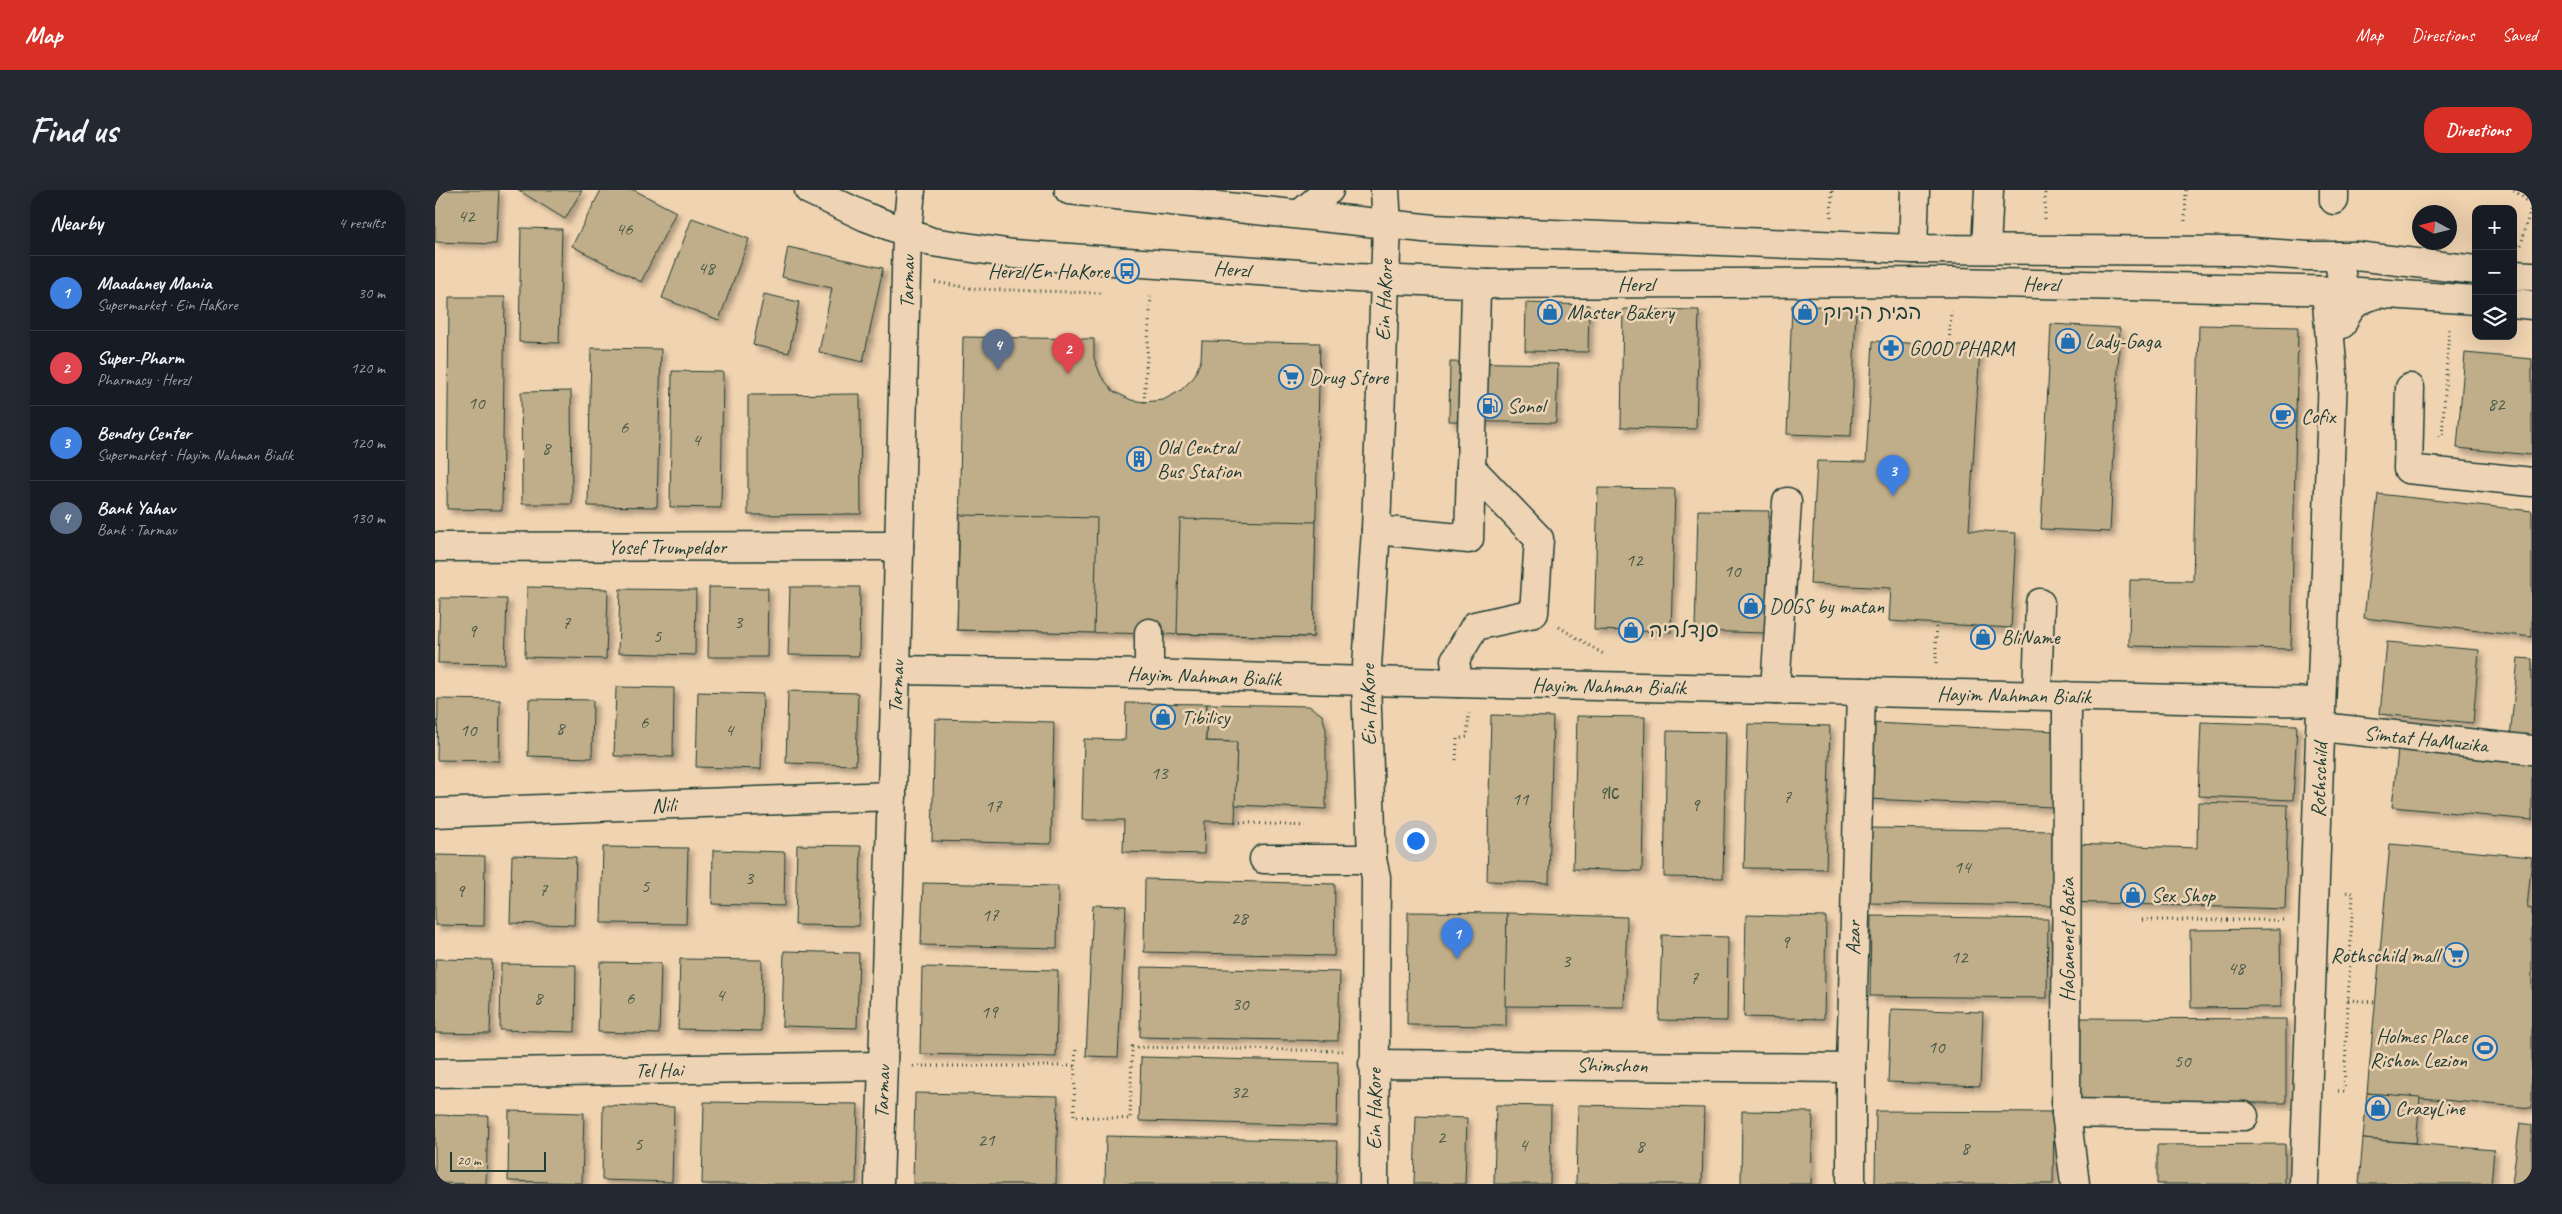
<!DOCTYPE html>
<meta charset="utf-8">
<style>
:root{--surface:#171b24;--page:#242831;--text:#f1f3f6;--muted:#9ea1a6;--line:#363941;--accent:#d93025}
body{margin:0;font-family:Caveat,"Playpen Sans Hebrew",sans-serif;background:var(--page);color:var(--text)}
.controls{position:absolute;right:15px;top:15px;display:grid;overflow:hidden;border-radius:10px;box-shadow:0 5px 20px #0002}
.controls button{width:45px;height:45px;display:grid;place-items:center;padding:0;border:0;border-bottom:1px solid var(--line);background:var(--surface);color:var(--text);font:25px sans-serif}
.compass{position:absolute;left:1977px;top:15px;width:45px;height:45px;border-radius:50%;background:var(--surface);box-shadow:0 5px 20px #0002;rotate:277deg}
.scale{position:absolute;left:15px;bottom:12px;width:96px;box-sizing:border-box;padding-left:5px;border:2px solid #1f3d34;border-top:0;font-size:14px;line-height:18px;white-space:nowrap;color:#1f3d34;-webkit-text-stroke:4px #eed4b5;paint-order:stroke}
.you{position:absolute;left:980px;top:650px;width:18px;height:18px;margin:-12px;border:4px solid #fff;border-radius:50%;background:#1a73e8;box-shadow:0 0 0 8px #1a73e833}
.badge{display:grid;place-items:center;width:32px;height:32px;border-radius:50%;background:var(--accent);color:#fff;font-size:16px;font-weight:700}
.pin{position:absolute;translate:-50% -41px;filter:drop-shadow(0 1px 2px #0008)}
.pin::after{content:'';position:absolute;top:26px;width:18px;height:15px;background:inherit;clip-path:polygon(0 0,100% 0,50% 100%)}
.list{margin:0;padding:0;list-style:none}
h2{display:flex;justify-content:space-between;align-items:center;height:65px;margin:0;padding:0 20px;font-size:21px}
h2 small{font-size:16px;font-weight:400;color:var(--muted)}
.list li{display:grid;grid-template-columns:32px 1fr auto;gap:15px;align-items:center;box-sizing:border-box;height:75px;padding:0 20px;border-top:1px solid var(--line)}
.list b{display:block;font-size:19px;white-space:nowrap}
.list p{margin:0;font-size:16px;white-space:nowrap;color:var(--muted)}
.list em{font-size:16px;font-style:normal;color:var(--muted)}
.icon{flex:none;width:28px;height:28px;fill:none;stroke:currentColor;stroke-width:2;stroke-linecap:round;stroke-linejoin:round}
.map{position:relative;flex:none;width:2097px;height:994px;overflow:hidden;border-radius:20px}
header{display:flex;align-items:center;gap:30px;box-sizing:border-box;height:70px;padding:0 25px;background:var(--accent);color:#fff}
header strong{font-size:24px}
nav{display:flex;gap:28px;margin-inline-start:auto;font-size:18px}
.intro{display:flex;align-items:center;justify-content:space-between;box-sizing:border-box;height:120px;padding:0 30px}
h1{margin:0;font-size:35px}
.button{padding:12px 22px;border-radius:20px;background:var(--accent);color:#fff;font-size:18px;font-weight:700}
main{display:flex;gap:30px;padding:0 30px}
aside{flex:1;background:var(--surface);border-radius:20px;box-shadow:0 5px 20px #0002}
.map>svg:first-child{display:block}
.building{fill:#c0ad89;stroke:#1f3d34;filter:url(#shadow)}
.lines{fill:none;stroke-linecap:round;stroke-linejoin:round}
.minor-casing{stroke:#1f3d34;stroke-width:31}
.major-casing{stroke:#1f3d34;stroke-width:31}
.path{stroke:#1f3d34;stroke-width:3;stroke-dasharray:1 4;stroke-linecap:butt}
.minor{stroke:#eed4b5;stroke-width:28}
.major{stroke:#eed4b5;stroke-width:28}
.labels{text-anchor:middle;dominant-baseline:central;stroke-width:5;stroke-linejoin:round;paint-order:stroke}
.number-label{font-size:19px;fill:#475949}
.street-label{font-size:21px;fill:#1f3d34;stroke:#eed4b5}
.poi-label{font-size:21px;fill:#1f3d34;stroke:#eed4b5;text-anchor:start}
</style>
<header>
<strong>Map</strong>
<nav><a>Map</a><a>Directions</a><a>Saved</a></nav>
</header>
<div class="intro"><h1>Find us</h1><a class="button">Directions</a></div>
<main>
<aside>
<h2>Nearby<small>4 results</small></h2>
<ul class="list">
<li><span class="badge" style="background:#3f7fe0">1</span><div><b>Maadaney Mania</b><p>Supermarket · Ein HaKore</p></div><em>30 m</em></li>
<li><span class="badge" style="background:#e0444e">2</span><div><b>Super-Pharm</b><p>Pharmacy · Herzl</p></div><em>120 m</em></li>
<li><span class="badge" style="background:#3f7fe0">3</span><div><b>Bendry Center</b><p>Supermarket · Hayim Nahman Bialik</p></div><em>120 m</em></li>
<li><span class="badge" style="background:#5c6f8a">4</span><div><b>Bank Yahav</b><p>Bank · Tarmav</p></div><em>130 m</em></li>
</ul>
</aside>
<div class="map">
<svg width="2097" height="994" viewBox="0 0 2097 994">
<defs>
<filter id="shadow"><feDropShadow dx="4.5" dy="4.5" stdDeviation="2.5" flood-color="#0004"/></filter>
</defs>
<rect width="100%" height="100%" fill="#f0d3b0"/>
<filter id="ink" filterUnits="userSpaceOnUse"><feTurbulence type="fractalNoise" baseFrequency=".02" numOctaves="2"/><feDisplacementMap in="SourceGraphic" scale="10" xChannelSelector="R" yChannelSelector="G"/><feConvolveMatrix kernelMatrix="1 2 1 2 8 2 1 2 1" color-interpolation-filters="sRGB"/></filter>
<g filter="url(#ink)">
<!-- building -->
<g class="building">
<path d="M0,0H64L61,54L0,52Z"/>
<path d="M83,0H147L130,29Z"/>
<path d="M166,0H199L241,22L206,92L137,56Z"/>
<path d="M257,28L314,49L284,130L227,108Z"/>
<path d="M86,38L127,39L124,153L84,152Z"/>
<path d="M353,57L448,78L428,172L384,162L397,98L347,87Z"/>
<path d="M329,104L364,112L354,163L318,155Z"/>
<path d="M14,107H70L67,320L12,319Z"/>
<path d="M1091,113L1154,115L1153,162L1090,161Z"/>
<path d="M1357,115L1421,118L1416,246L1352,244Z"/>
<path d="M1188,119L1264,120L1261,239L1186,237Z"/>
<path d="M1616,134L1685,138L1675,342L1606,339Z"/>
<path d="M1764,135L1863,137L1856,459L1694,456L1695,390L1758,391Z"/>
<path d="M528,147L659,149V168L666,186L678,201L696,210L709,212L728,210L745,201L759,187L766,170L767,151L885,153L878,447L522,440Z"/>
<path d="M1438,151L1545,157L1534,340L1581,343L1576,438L1454,431L1456,398L1375,394L1382,271L1431,272Z"/>
<path d="M156,158L226,159L222,317L153,316Z"/>
<path d="M2030,163L2097,169V265L2022,258Z"/>
<path d="M1015,172L1123,174L1121,233L1014,231Z"/>
<path d="M237,181L288,182L286,318L235,317Z"/>
<path d="M136,201L137,314H87L86,202Z"/>
<path d="M425,204L426,324L313,325V205Z"/>
<path d="M1163,298L1240,299L1236,442L1159,440Z"/>
<path d="M1943,304L2097,321V447L1929,428Z"/>
<path d="M1263,320L1334,321L1331,443L1260,441Z"/>
<path d="M525,325L662,328L659,443L522,440Z"/>
<path d="M745,329L881,332L878,447L742,444Z"/>
<path d="M92,397L173,399L171,469L90,467Z"/>
<path d="M274,397L333,398L332,467H273Z"/>
<path d="M355,397H425L424,466L353,465Z"/>
<path d="M185,399L261,400L260,465L183,463Z"/>
<path d="M5,408L72,409L70,474L3,473Z"/>
<path d="M1952,452L2044,460L2038,533L1945,524Z"/>
<path d="M2083,468L2097,469V550L2075,548Z"/>
<path d="M181,497L239,498L238,567L179,566Z"/>
<path d="M353,501L423,503L421,575L351,573Z"/>
<path d="M263,502L328,504L326,579L261,577Z"/>
<path d="M3,509L65,510L64,571L2,570Z"/>
<path d="M94,509L158,510L157,568L93,566Z"/>
<path d="M691,513L772,514L771,551L802,552L800,632L770,631L769,664L688,662L689,630H647L649,549L690,550Z"/>
<path d="M772,514L874,516L887,525L891,539V619L800,615L802,552L771,551Z"/>
<path d="M1056,525L1118,527L1114,693L1052,691Z"/>
<path d="M1142,526L1210,527L1207,681L1138,679Z"/>
<path d="M500,529L619,532L616,654L497,651Z"/>
<path d="M1766,532L1862,535L1858,610L1763,606Z"/>
<path d="M1436,533L1622,541L1619,617L1433,609Z"/>
<path d="M1313,534L1395,536L1391,679L1309,678Z"/>
<path d="M1232,541L1291,542L1288,688L1229,687Z"/>
<path d="M1963,560L2097,572V630L1957,617Z"/>
<path d="M1763,612L1853,615L1850,719L1634,712L1635,654L1762,658Z"/>
<path d="M1435,638L1620,641L1619,716L1434,713Z"/>
<path d="M1955,654L2097,667L2092,718L2097,719V918L1932,903Z"/>
<path d="M362,655L426,656L424,736L360,735Z"/>
<path d="M168,657L253,658L251,734L166,733Z"/>
<path d="M278,660L350,662L349,716L277,714Z"/>
<path d="M0,665L50,666L49,736L0,735Z"/>
<path d="M77,665L141,667L139,735L75,733Z"/>
<path d="M710,689L900,694L899,766L709,762Z"/>
<path d="M488,693L623,696L622,758L486,755Z"/>
<path d="M658,715L691,716L683,867L651,866Z"/>
<path d="M973,722L1072,723L1071,836L972,835Z"/>
<path d="M1072,723L1192,727L1189,817L1070,816Z"/>
<path d="M1311,725L1391,727L1389,829L1309,827Z"/>
<path d="M1436,726L1613,729L1612,808L1435,806Z"/>
<path d="M1845,739L1846,817L1756,818L1755,740Z"/>
<path d="M1227,745L1293,747L1292,831L1224,830Z"/>
<path d="M349,761L424,763L422,838L347,836Z"/>
<path d="M0,769L57,770L55,844L0,843Z"/>
<path d="M245,769L327,770L326,841L243,839Z"/>
<path d="M165,772L226,773L224,844L163,842Z"/>
<path d="M66,774L141,775L140,842L65,840Z"/>
<path d="M487,777L623,780L621,867L485,864Z"/>
<path d="M706,777L905,782L903,851L705,847Z"/>
<path d="M1456,819L1548,822L1545,896L1453,892Z"/>
<path d="M1643,828L1851,829V913L1642,912Z"/>
<path d="M706,867L903,872L902,936L704,931Z"/>
<path d="M480,903L623,906L621,994H478Z"/>
<path d="M1932,903L1985,907L1981,953L1928,949Z"/>
<path d="M269,912L423,914L421,994H267Z"/>
<path d="M168,915L239,917L237,992L167,990Z"/>
<path d="M1061,915L1116,916L1115,994H1059Z"/>
<path d="M1143,915L1269,918L1267,994H1141Z"/>
<path d="M74,921L149,923L147,993L73,991Z"/>
<path d="M1307,921L1378,922L1376,994H1306Z"/>
<path d="M1441,921L1619,922L1618,994H1440Z"/>
<path d="M0,925L53,926L51,994L0,993Z"/>
<path d="M981,926L1032,928L1030,994H979Z"/>
<path d="M2085,933L2097,935V994H2077Z"/>
<path d="M671,946L902,951L901,994H670Z"/>
<path d="M1928,949L2059,960L2056,994H1924Z"/>
<path d="M1850,954V994H1722V955Z"/>
</g>
<g class="lines">
<defs>
<g id="minor">
<path d="M1899,10V0"/>
<path d="M1478,59L1480,0"/>
<path d="M1551,59L1554,0"/>
<path d="M1903,66L1909,101L1907,124"/>
<path d="M1975,198L1973,279L2097,292"/>
<path d="M941,340L1034,349L1041,102L1053,94"/>
<path d="M0,357L464,356"/>
<path d="M461,480L714,484L931,491L1886,512"/>
<path d="M714,484V443"/>
<path d="M1023,493L1020,470L1040,436L1099,423L1104,349L1036,278"/>
<path d="M1340,500L1352,312"/>
<path d="M1602,505L1605,413"/>
<path d="M1632,506L1631,923L1640,994"/>
<path d="M1886,537L2097,560"/>
<path d="M0,623L457,606"/>
<path d="M829,669H937"/>
<path d="M938,874L1416,878"/>
<path d="M0,883L447,876"/>
<path d="M1631,923L1809,926"/>
<path d="M444,994L461,480L472,43L476,0"/>
<path d="M939,994L941,687L937,669L931,491L941,340L952,35L950,0"/>
<path d="M1416,994V878L1426,502"/>
<path d="M1869,994L1898,185L1891,101"/>
</g>
<g id="major">
<path d="M374,0L431,27L497,52L578,64L921,88L1053,94L1517,92L1909,101L2041,110"/>
<path d="M634,0L998,39L1478,59L1803,61L1873,66H1921L2041,80"/>
<path d="M865,24L894,0"/>
<path d="M2078,85L2097,86"/>
<path d="M2078,113L2097,115"/>
<path d="M1907,134C1916,113 1923,110 1944,103"/>
</g>
</defs>
<!-- minor casing -->
<use href="#minor" class="minor-casing"/>
<!-- major casing -->
<use href="#major" class="major-casing"/>
<!-- path -->
<g class="path">
<path d="M2079,0L2097,15"/>
<path d="M1396,27L1397,0"/>
<path d="M1610,29V0"/>
<path d="M1750,31L1751,0"/>
<path d="M2086,55L2097,14"/>
<path d="M500,92L540,99L666,103"/>
<path d="M1514,156L1516,121"/>
<path d="M709,212L716,105"/>
<path d="M2004,247H2007L2014,139"/>
<path d="M1124,437L1170,465"/>
<path d="M1501,473V434"/>
<path d="M1021,570L1022,549L1032,547L1034,523"/>
<path d="M800,632L870,636"/>
<path d="M1707,730H1848"/>
<path d="M1913,810L1940,812"/>
<path d="M478,876H640L639,926L695,929L697,857L909,861"/>
<path d="M640,876L641,856"/>
<path d="M1903,901H1909L1918,703L1909,702"/>
</g>
<!-- minor -->
<use href="#minor" class="minor"/>
<!-- major -->
<use href="#major" class="major"/>
</g>
</g>
<!-- icons -->
<defs>
<symbol id="bus-ring" viewBox="-11 -11 22 22"><circle r="9.5" fill="#eed4b5" stroke="#1f6fb2" stroke-width="1.5"/><path d="M-5-6H5V4H4V6H2V4H-2V6H-4V4H-5ZM-3.5-4V0h7V-4ZM-3.5 1.2v1.5H-2V1.2ZM2 1.2v1.5H3.5V1.2Z" fill="#1f6fb2"/></symbol>
<symbol id="shop-ring" viewBox="-11 -11 22 22"><circle r="9.5" fill="#eed4b5" stroke="#1f6fb2" stroke-width="1.5"/><path d="M-5-2.5h2.3a2.7 3.5 0 0 1 5.4 0H5L5.5 6h-11ZM-1.5-2.5h3a1.5 2.3 0 0 0-3 0Z" fill="#1f6fb2"/></symbol>
<symbol id="pharmacy-ring" viewBox="-11 -11 22 22"><circle r="9.5" fill="#eed4b5" stroke="#1f6fb2" stroke-width="1.5"/><path d="M-2-6h4v4h4v4h-4v4h-4v-4h-4v-4h4Z" fill="#1f6fb2"/></symbol>
<symbol id="supermarket-ring" viewBox="-11 -11 22 22"><circle r="9.5" fill="#eed4b5" stroke="#1f6fb2" stroke-width="1.5"/><path d="M-6-5.5h2.5l.6 2H6L4.5 2H-2.5L-4.4-4H-6ZM-1.5 3.2a1.3 1.3 0 1 0 .1 0ZM3 3.2a1.3 1.3 0 1 0 .1 0Z" fill="#1f6fb2"/></symbol>
<symbol id="fuel-ring" viewBox="-11 -11 22 22"><circle r="9.5" fill="#eed4b5" stroke="#1f6fb2" stroke-width="1.5"/><path d="M-5.5-6h7V0h2V4h1.3V-2.5L3-4.5l.8-.8L6-3V5H2.5V1h-1V6h-7ZM-4.2-4.7v3.2H.2V-4.7Z" fill="#1f6fb2"/></symbol>
<symbol id="cafe-ring" viewBox="-11 -11 22 22"><circle r="9.5" fill="#eed4b5" stroke="#1f6fb2" stroke-width="1.5"/><path d="M-5.5-4.5H6V0H3Q3 3.5 0 3.5H-2.5Q-5.5 3.5-5.5 0ZM3-3.2v2h1.7v-2ZM-6 4.5H4V6H-6Z" fill="#1f6fb2"/></symbol>
<symbol id="building-ring" viewBox="-11 -11 22 22"><circle r="9.5" fill="#eed4b5" stroke="#1f6fb2" stroke-width="1.5"/><path d="M-4-6H4V6H1V3H-1V6H-4ZM-2.5-4.3h1.7v1.8h-1.7ZM.8-4.3h1.7v1.8H.8ZM-2.5-1h1.7V.8h-1.7ZM.8-1h1.7V.8H.8Z" fill="#1f6fb2"/></symbol>
<symbol id="stadium-ring" viewBox="-11 -11 22 22"><circle r="9.5" fill="#eed4b5" stroke="#1f6fb2" stroke-width="1.5"/><path d="M0-5a6.5 5 0 1 0 0 10a6.5 5 0 1 0 0-10ZM-3.5-1.8h7v3.6h-7Z" fill="#1f6fb2"/></symbol>
</defs>
<g fill-rule="evenodd">
<use href="#bus-ring" x="678" y="67" width="28" height="28"/>
<use href="#shop-ring" x="1101" y="108" width="28" height="28"/>
<use href="#shop-ring" x="1356" y="108" width="28" height="28"/>
<use href="#shop-ring" x="1619" y="137" width="28" height="28"/>
<use href="#pharmacy-ring" x="1442" y="144" width="28" height="28"/>
<use href="#supermarket-ring" x="842" y="173" width="28" height="28"/>
<use href="#fuel-ring" x="1041" y="202" width="28" height="28"/>
<use href="#cafe-ring" x="1834" y="212" width="28" height="28"/>
<use href="#building-ring" x="690" y="255" width="28" height="28"/>
<use href="#shop-ring" x="1302" y="402" width="28" height="28"/>
<use href="#shop-ring" x="1182" y="426" width="28" height="28"/>
<use href="#shop-ring" x="1534" y="433" width="28" height="28"/>
<use href="#shop-ring" x="714" y="513" width="28" height="28"/>
<use href="#shop-ring" x="1684" y="691" width="28" height="28"/>
<use href="#supermarket-ring" x="2007" y="751" width="28" height="28"/>
<use href="#stadium-ring" x="2036" y="844" width="28" height="28"/>
<use href="#shop-ring" x="1929" y="904" width="28" height="28"/>
</g>
<g class="labels">
<!-- number labels -->
<g class="number-label">
<text x="31" y="26">42</text>
<text x="189" y="39">46</text>
<text x="271" y="78">48</text>
<text x="41" y="213">10</text>
<text x="2061" y="214">82</text>
<text x="189" y="237">6</text>
<text x="261" y="250">4</text>
<text x="111" y="258">8</text>
<text x="1199" y="370">12</text>
<text x="1297" y="381">10</text>
<text x="303" y="432">3</text>
<text x="131" y="433">7</text>
<text x="37" y="441">9</text>
<text x="222" y="446">5</text>
<text x="209" y="532">6</text>
<text x="125" y="538">8</text>
<text x="33" y="540">10</text>
<text x="294" y="540">4</text>
<text x="724" y="583">13</text>
<text x="1174" y="603">9א</text>
<text x="1352" y="607">7</text>
<text x="1085" y="609">11</text>
<text x="1260" y="615">9</text>
<text x="558" y="616">17</text>
<text x="1527" y="677">14</text>
<text x="314" y="688">3</text>
<text x="210" y="696">5</text>
<text x="108" y="700">7</text>
<text x="25" y="701">9</text>
<text x="555" y="725">17</text>
<text x="804" y="728">28</text>
<text x="1350" y="752">9</text>
<text x="1524" y="767">12</text>
<text x="1131" y="771">3</text>
<text x="1801" y="778">48</text>
<text x="1259" y="788">7</text>
<text x="285" y="805">4</text>
<text x="103" y="808">8</text>
<text x="195" y="808">6</text>
<text x="805" y="814">30</text>
<text x="554" y="822">19</text>
<text x="1501" y="857">10</text>
<text x="1747" y="871">50</text>
<text x="804" y="902">32</text>
<text x="1006" y="947">2</text>
<text x="551" y="950">21</text>
<text x="203" y="954">5</text>
<text x="1088" y="955">4</text>
<text x="1205" y="956">8</text>
<text x="1530" y="958">8</text>
</g>
<!-- street labels -->
<g class="street-label">
<text transform="translate(797 79) rotate(4)">Herzl</text>
<text transform="translate(472 92) rotate(-89)">Tarmav</text>
<text x="1201" y="94">Herzl</text>
<text transform="translate(1606 94) rotate(1)">Herzl</text>
<text transform="translate(949 110) rotate(-88)">Ein HaKore</text>
<text x="232" y="357">Yosef Trumpeldor</text>
<text transform="translate(769 486) rotate(2)">Hayim Nahman Bialik</text>
<text transform="translate(1174 496) rotate(1)">Hayim Nahman Bialik</text>
<text transform="translate(461 497) rotate(-88)">Tarmav</text>
<text transform="translate(1579 505) rotate(1)">Hayim Nahman Bialik</text>
<text transform="translate(933 515) rotate(-91)">Ein HaKore</text>
<text transform="translate(1991 549) rotate(6)">Simtat HaMuzika</text>
<text transform="translate(1884 590) rotate(-88)">Rothschild</text>
<text transform="translate(229 615) rotate(-2)">Nili</text>
<text transform="translate(1418 748) rotate(-89)">Azar</text>
<text transform="translate(1632 750) rotate(-90)">HaGanenet Batia</text>
<text transform="translate(1177 875) rotate(1)">Shimshon</text>
<text transform="translate(224 880) rotate(-1)">Tel Hai</text>
<text transform="translate(447 902) rotate(-88)">Tarmav</text>
<text transform="translate(939 919) rotate(-90)">Ein HaKore</text>
</g>
<!-- poi labels -->
<g class="poi-label">
<text x="674" y="81" text-anchor="end">Herzl/En HaKore</text>
<text x="1132" y="122">Master Bakery</text>
<text x="1388" y="122">הבית הירוק</text>
<text x="1650" y="151">Lady-Gaga</text>
<text x="1474" y="158">GOOD PHARM</text>
<text x="874" y="187">Drug Store</text>
<text x="1072" y="216">Sonol</text>
<text x="1866" y="226">Cofix</text>
<text x="722" y="257">Old Central<tspan x="722" dy="24">Bus Station</tspan></text>
<text x="1334" y="416">DOGS by matan</text>
<text x="1214" y="440">סנדלריה</text>
<text x="1566" y="447">BliName</text>
<text x="746" y="527">Tibilisy</text>
<text x="1716" y="705">Sex Shop</text>
<text x="2004" y="765" text-anchor="end">Rothschild mall</text>
<text x="2032" y="846" text-anchor="end">Holmes Place<tspan x="2032" dy="24">Rishon Lezion</tspan></text>
<text x="1960" y="918">CrazyLine</text>
</g>
</g>
</svg>
<div class="controls">
<button>+</button>
<button>−</button>
<button><svg class="icon" aria-label="layers" viewBox="0 0 24 24"><path d="M12 4l9 5-9 5-9-5zM3 14l9 5 9-5"/></svg></button>
</div>
<svg class="compass" viewBox="-18 -18 36 36"><path d="M0-13l5 13h-10z" fill="#e53935"/><path d="M0 13l5-13h-10z" fill="#9ea1a6"/></svg>
<div class="scale">20 m</div>
<div class="you"></div>
<div class="pin badge" style="left:1022px;top:769px;background:#3f7fe0">1</div>
<div class="pin badge" style="left:633px;top:184px;background:#e0444e">2</div>
<div class="pin badge" style="left:1458px;top:306px;background:#3f7fe0">3</div>
<div class="pin badge" style="left:563px;top:180px;background:#5c6f8a">4</div>
</div>
</main>
